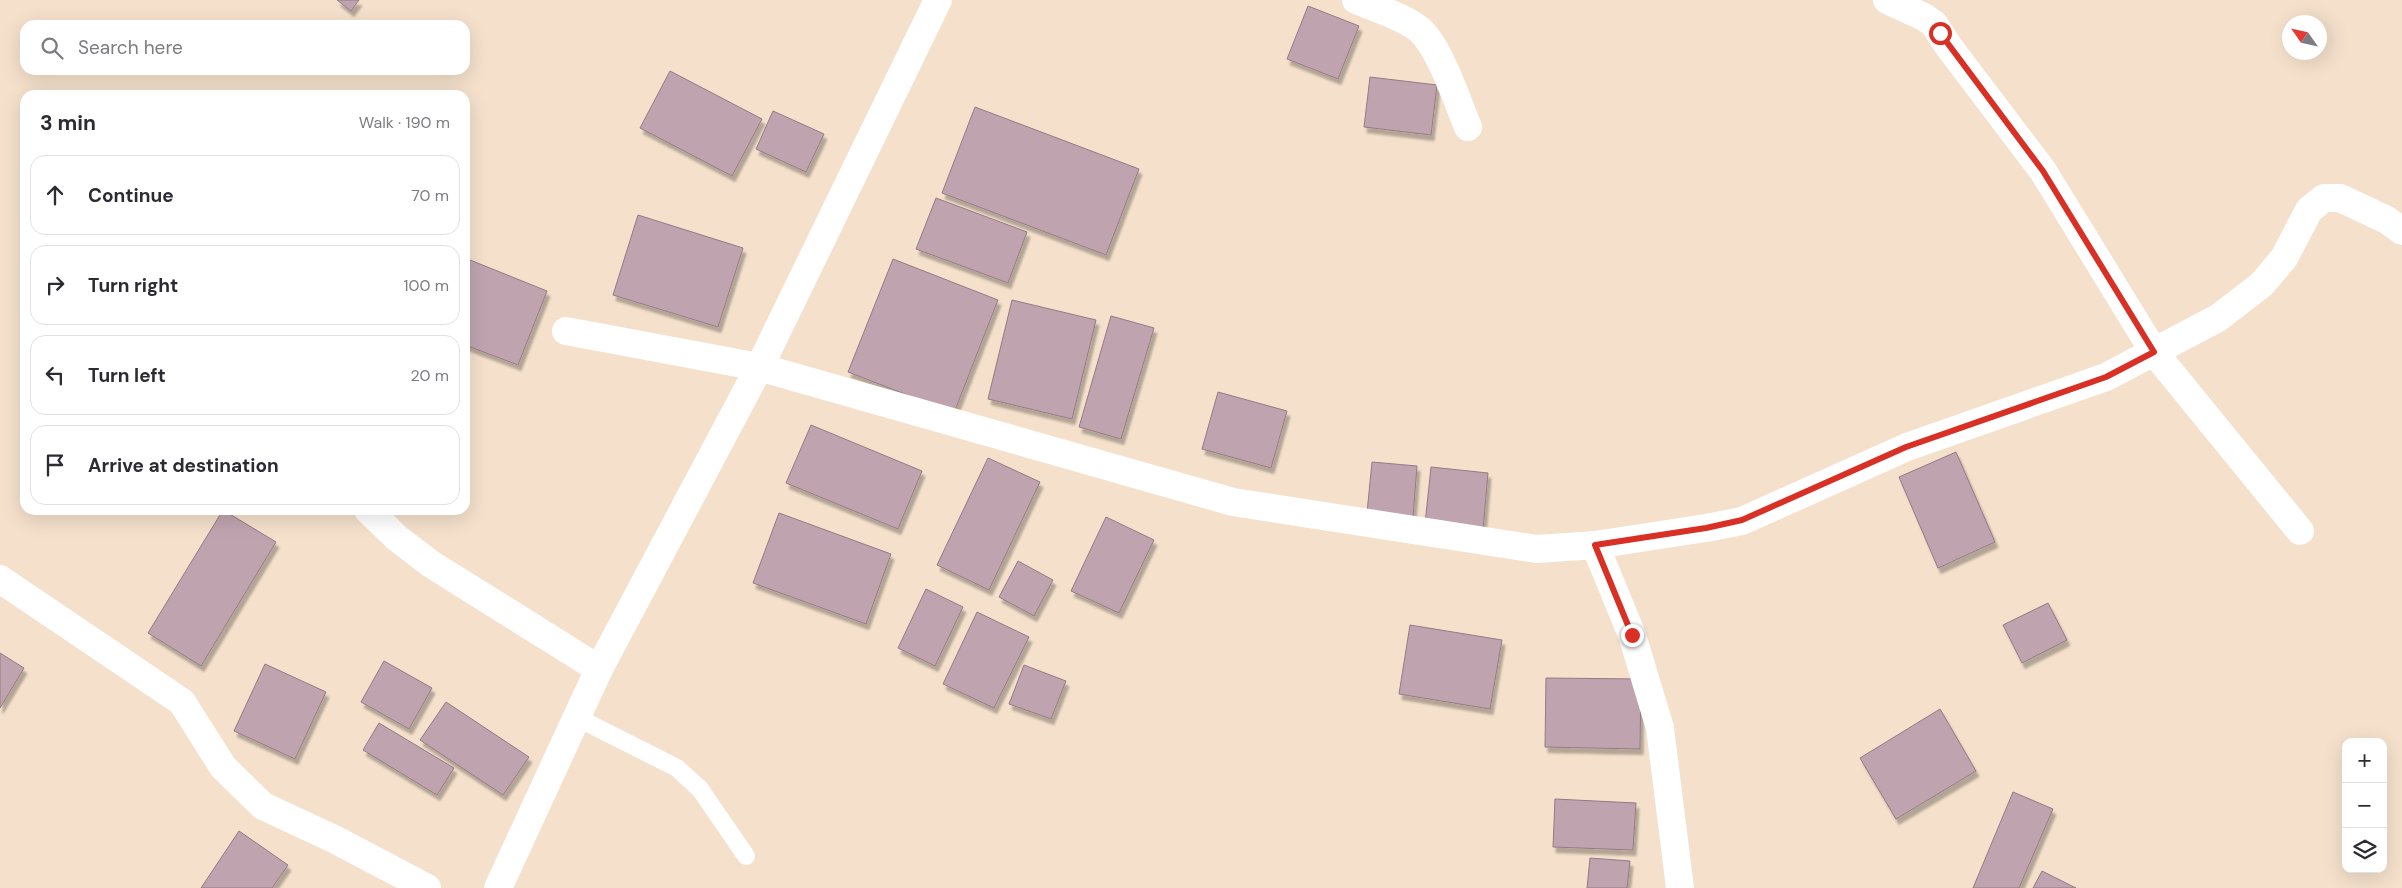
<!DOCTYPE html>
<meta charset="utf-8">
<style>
:root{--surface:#fff;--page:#f7f7f7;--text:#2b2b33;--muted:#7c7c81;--line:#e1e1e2}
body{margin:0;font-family:"DM Sans",sans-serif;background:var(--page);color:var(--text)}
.controls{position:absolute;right:15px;bottom:15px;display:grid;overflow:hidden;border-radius:10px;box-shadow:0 5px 20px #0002}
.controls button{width:45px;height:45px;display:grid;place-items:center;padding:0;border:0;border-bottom:1px solid var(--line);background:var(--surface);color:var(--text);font:25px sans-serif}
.compass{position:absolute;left:2282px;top:15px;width:45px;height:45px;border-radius:50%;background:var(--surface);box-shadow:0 5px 20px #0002;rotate:304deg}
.stop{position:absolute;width:15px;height:15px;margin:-11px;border:4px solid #d93025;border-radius:50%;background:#fff}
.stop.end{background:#d93025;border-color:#fff;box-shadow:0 1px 5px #0008}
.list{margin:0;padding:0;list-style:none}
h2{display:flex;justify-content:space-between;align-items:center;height:65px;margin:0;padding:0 20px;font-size:21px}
h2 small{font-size:16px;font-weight:400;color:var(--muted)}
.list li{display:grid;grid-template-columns:32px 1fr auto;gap:15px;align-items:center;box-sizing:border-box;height:80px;margin:0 10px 10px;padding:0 10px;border:1px solid var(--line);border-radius:15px}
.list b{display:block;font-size:19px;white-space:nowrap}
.list em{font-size:16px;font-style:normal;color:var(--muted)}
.icon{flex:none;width:28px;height:28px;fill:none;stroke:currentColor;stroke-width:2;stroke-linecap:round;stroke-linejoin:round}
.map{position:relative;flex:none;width:2402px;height:888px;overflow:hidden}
.search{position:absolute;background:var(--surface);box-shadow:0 5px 20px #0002;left:20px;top:20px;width:450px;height:55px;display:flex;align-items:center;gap:12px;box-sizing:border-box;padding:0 18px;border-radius:15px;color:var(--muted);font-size:19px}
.panel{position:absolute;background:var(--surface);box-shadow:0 5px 20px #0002;left:20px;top:90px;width:450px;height:425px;border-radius:15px}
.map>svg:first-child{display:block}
.building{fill:#bfa4af;stroke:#947a85;filter:url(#shadow)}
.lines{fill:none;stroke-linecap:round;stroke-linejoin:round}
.service{stroke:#fff;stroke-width:18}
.minor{stroke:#fff;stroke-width:28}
.trunk{stroke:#fff;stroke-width:28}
.route{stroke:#d93025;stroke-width:6}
</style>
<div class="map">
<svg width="2402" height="888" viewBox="0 0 2402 888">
<defs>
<filter id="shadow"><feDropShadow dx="3" dy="5.5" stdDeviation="1" flood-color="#0004"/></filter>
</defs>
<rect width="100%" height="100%" fill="#f4e0cb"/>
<!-- building -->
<g class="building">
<path d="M337,0H359L351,11Z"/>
<path d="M1308,6L1359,26L1338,79L1287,59Z"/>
<path d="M670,71L762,119L732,176L640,128Z"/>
<path d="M1370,77L1437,85L1431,135L1364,127Z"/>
<path d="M975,107L1139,169L1106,255L942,193Z"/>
<path d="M773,111L824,134L806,172L756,149Z"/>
<path d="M936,198L1027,232L1008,283L916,249Z"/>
<path d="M638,215L743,248L718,327L613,295Z"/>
<path d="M465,258L547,291L518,365L465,345Z"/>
<path d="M893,259L998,300L954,413L848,372Z"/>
<path d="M1012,300L1096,320L1072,419L988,399Z"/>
<path d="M1111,316L1154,328L1121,439L1079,427Z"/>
<path d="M1218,392L1287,411L1271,468L1202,449Z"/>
<path d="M811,425L922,471L898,529L786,483Z"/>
<path d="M1956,452L1995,542L1938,568L1899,477Z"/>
<path d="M988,458L1040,482L989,590L937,565Z"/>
<path d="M1372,462L1417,466L1413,517L1367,513Z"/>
<path d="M1431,467L1488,473L1483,530L1425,524Z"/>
<path d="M223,510L276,542L201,666L148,633Z"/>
<path d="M779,513L891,554L866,624L753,583Z"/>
<path d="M1106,517L1154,540L1119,613L1071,591Z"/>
<path d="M1018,561L1053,580L1034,616L999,597Z"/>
<path d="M926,589L963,607L935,666L898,648Z"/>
<path d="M2048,603L2067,640L2022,663L2003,625Z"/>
<path d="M977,612L1029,637L994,708L943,684Z"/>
<path d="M1410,625L1502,640L1490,709L1399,694Z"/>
<path d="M0,653L24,668L0,708Z"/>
<path d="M384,661L432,688L409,729L361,702Z"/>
<path d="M265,664L326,692L295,759L234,731Z"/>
<path d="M1024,665L1066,681L1051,719L1009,704Z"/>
<path d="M1546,678L1641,679L1640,749L1545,747Z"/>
<path d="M446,702L529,757L503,795L420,740Z"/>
<path d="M1940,709L1976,771L1896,819L1860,758Z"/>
<path d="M379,723L454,768L437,795L363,750Z"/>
<path d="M2013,792L2053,809L2019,888H1973Z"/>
<path d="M1555,799L1636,803L1633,850L1553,847Z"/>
<path d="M239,831L288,865L272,888H201Z"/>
<path d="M1590,858L1630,861L1627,888H1587Z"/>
<path d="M2042,871L2076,888H2033Z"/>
</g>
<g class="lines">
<!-- service -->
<path class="service" d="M576,717L677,768L700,789L746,856"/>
<!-- minor -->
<g class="minor">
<path d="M1356,0C1377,9 1402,16 1420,30C1440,48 1457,101 1468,127"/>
<path d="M1887,0L1924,17L1934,24L1949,47L2043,171L2154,352L2300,531"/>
<path d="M566,331L759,367L1233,502L1537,549L1595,545L1706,528L1742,521L1907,447L2106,377L2218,318L2261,285L2284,258L2309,210L2324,198H2340L2387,220L2402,231"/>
<path d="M368,510L397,538L431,564L599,669"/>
<path d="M1595,545L1632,635L1660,728L1680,888"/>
<path d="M0,579L182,702L223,767L263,806L334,839L427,888"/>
</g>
<!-- trunk -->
<path class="trunk" d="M498,888L599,669L763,360L938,0"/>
</g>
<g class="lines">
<!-- route -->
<path class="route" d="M1632,635L1595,545L1706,528L1742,520L1906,447L2106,377L2154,352L2043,171L1940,33"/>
</g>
</svg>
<div class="controls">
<button>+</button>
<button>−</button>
<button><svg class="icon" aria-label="layers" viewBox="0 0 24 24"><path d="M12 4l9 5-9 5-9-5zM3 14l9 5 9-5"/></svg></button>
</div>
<svg class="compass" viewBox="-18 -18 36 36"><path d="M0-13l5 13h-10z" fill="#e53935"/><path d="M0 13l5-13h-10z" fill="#7c7c81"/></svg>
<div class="stop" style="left:1940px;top:33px"></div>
<div class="stop end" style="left:1632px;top:635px"></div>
<div class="search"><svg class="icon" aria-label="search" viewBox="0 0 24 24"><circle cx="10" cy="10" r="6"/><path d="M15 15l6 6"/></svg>Search here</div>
<section class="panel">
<h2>3 min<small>Walk · 190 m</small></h2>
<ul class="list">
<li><svg class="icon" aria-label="ahead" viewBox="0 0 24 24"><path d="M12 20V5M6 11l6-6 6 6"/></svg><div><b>Continue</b></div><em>70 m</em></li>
<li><svg class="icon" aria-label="right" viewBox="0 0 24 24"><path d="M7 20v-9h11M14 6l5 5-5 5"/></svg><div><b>Turn right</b></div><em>100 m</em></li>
<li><svg class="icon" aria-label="left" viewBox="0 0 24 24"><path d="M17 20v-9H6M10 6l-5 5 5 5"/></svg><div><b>Turn left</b></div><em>20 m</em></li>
<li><svg class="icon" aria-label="arrive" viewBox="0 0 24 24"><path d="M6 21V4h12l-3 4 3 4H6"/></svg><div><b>Arrive at destination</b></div></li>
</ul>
</section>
</div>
